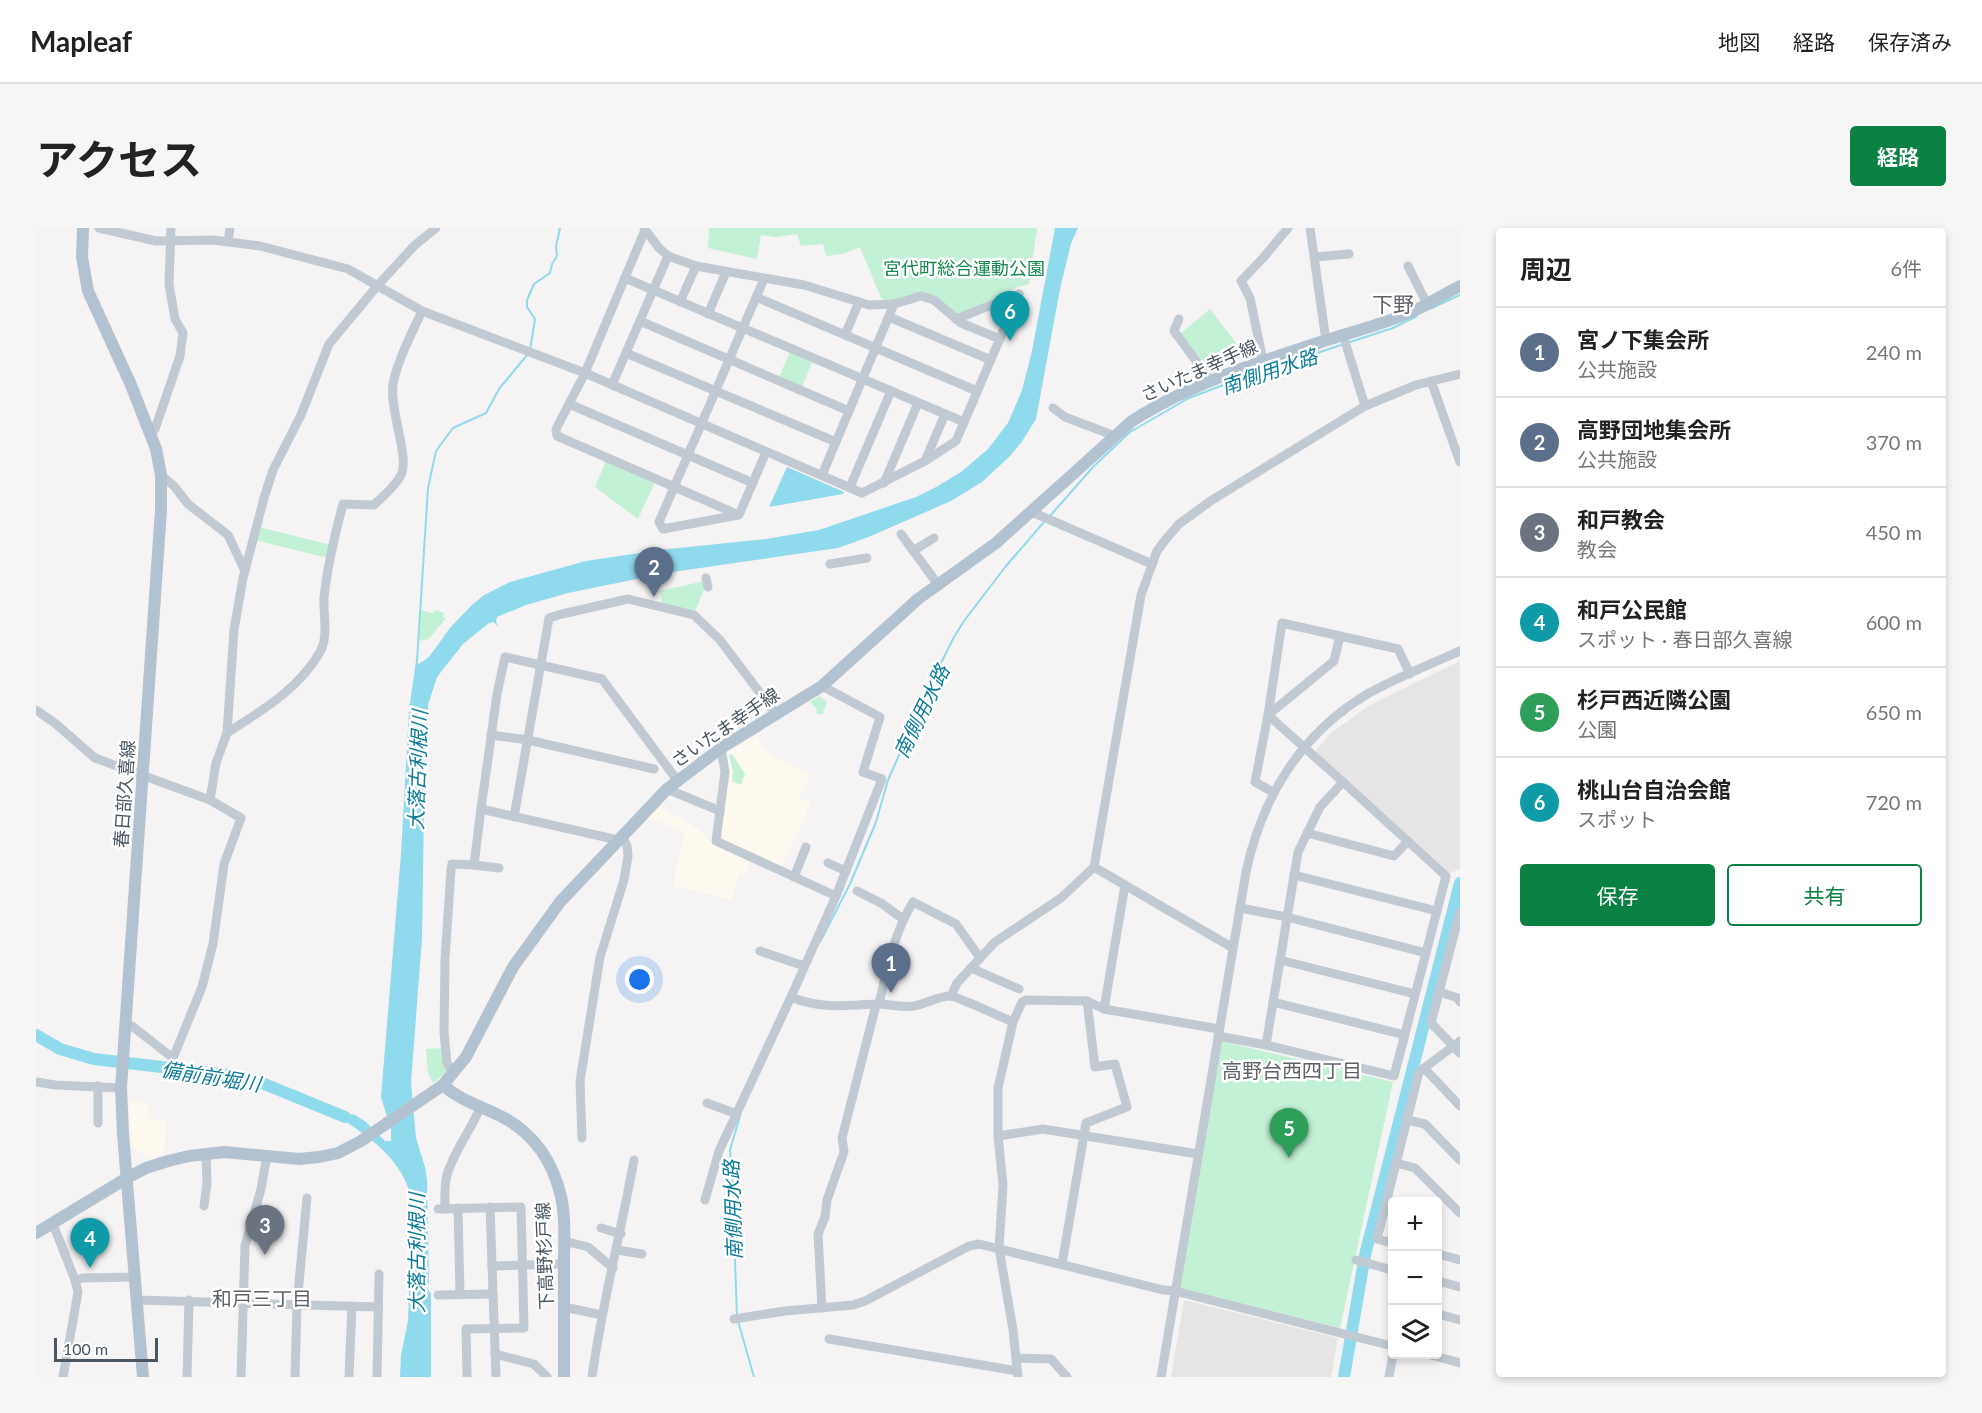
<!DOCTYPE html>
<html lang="ja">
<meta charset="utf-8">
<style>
:root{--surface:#fff;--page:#f6f6f6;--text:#222;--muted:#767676;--line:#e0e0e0;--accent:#0b8043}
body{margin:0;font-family:Lato,"Noto Sans JP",sans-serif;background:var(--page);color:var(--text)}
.controls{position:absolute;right:18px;bottom:18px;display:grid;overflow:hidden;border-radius:6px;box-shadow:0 3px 9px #0003}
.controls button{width:54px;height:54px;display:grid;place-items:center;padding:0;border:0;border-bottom:2px solid var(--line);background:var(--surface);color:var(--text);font:30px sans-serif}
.scale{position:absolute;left:18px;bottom:15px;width:104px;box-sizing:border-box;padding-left:6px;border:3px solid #4a5661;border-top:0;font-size:16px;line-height:21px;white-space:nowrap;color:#4a5661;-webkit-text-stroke:4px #fff;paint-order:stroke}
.you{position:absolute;left:604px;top:752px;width:21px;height:21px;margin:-15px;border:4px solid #fff;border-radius:50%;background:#1a73e8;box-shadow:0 0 0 9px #1a73e833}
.badge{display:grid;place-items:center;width:39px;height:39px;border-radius:50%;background:var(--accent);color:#fff;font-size:20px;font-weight:700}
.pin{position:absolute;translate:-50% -50px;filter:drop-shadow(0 2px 3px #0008)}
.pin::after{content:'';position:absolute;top:32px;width:21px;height:18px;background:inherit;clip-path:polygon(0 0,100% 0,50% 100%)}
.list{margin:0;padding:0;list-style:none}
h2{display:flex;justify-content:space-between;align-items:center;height:78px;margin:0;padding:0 24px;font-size:26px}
h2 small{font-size:20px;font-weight:400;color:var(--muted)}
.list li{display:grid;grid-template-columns:39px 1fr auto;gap:18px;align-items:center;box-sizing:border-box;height:90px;padding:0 24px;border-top:2px solid var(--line)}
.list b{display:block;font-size:22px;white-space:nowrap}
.list p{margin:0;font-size:20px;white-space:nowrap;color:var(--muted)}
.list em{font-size:20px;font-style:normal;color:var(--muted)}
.actions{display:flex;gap:12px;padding:18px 24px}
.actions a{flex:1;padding:14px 0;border:2px solid var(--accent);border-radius:6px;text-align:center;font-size:21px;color:var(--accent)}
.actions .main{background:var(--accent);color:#fff}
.icon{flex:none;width:33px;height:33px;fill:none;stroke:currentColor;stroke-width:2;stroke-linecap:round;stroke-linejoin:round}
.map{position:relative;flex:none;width:1424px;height:1149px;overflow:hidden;border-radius:6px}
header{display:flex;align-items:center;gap:36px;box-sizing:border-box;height:84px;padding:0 30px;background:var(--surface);border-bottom:2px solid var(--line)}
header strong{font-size:28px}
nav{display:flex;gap:33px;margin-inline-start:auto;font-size:21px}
.intro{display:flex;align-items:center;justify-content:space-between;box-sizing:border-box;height:144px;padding:0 36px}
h1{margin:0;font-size:42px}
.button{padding:15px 27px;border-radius:6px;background:var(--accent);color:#fff;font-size:21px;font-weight:700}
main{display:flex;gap:36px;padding:0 36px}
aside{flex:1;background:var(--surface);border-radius:6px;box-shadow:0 3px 9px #0003}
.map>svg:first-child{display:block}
.commercial{fill:#fdf9ef}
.education{fill:#e6e4e5}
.green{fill:#c3f1d5}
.water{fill:#90daee}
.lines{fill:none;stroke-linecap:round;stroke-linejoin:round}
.stream{stroke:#90daee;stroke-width:2}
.river{stroke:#90daee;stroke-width:12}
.minor{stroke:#c1cad2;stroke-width:9}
.major{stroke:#b3c2d1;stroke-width:12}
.labels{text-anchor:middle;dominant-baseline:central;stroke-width:5;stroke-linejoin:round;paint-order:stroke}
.park-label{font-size:18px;fill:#17864f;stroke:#fff}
.street-label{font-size:18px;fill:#4a5661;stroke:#fff}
.water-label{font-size:20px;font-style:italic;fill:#0c7c9b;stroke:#fff}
.neighbourhood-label{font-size:20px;fill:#5f6368;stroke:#fff}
.quarter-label{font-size:21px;fill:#5f6368;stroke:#fff}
</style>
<header>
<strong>Mapleaf</strong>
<nav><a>地図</a><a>経路</a><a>保存済み</a></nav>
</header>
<div class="intro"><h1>アクセス</h1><a class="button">経路</a></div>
<main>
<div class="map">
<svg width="1424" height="1149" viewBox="0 0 1424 1149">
<rect width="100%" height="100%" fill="#f5f3f3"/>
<!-- commercial -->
<g class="commercial">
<path d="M720,507L733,527L775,546L763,570L775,575L745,640L716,629L709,647L703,646L696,672L637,658L648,605L613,589L623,579L655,596L678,615L688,527Z"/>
<path d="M93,873L113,876L112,891L130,893L128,925L114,931L95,918Z"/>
</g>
<!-- education -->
<g class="education">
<path d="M1424,433V641L1414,645L1280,524V522L1295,505L1334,477Z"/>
<path d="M1148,1072L1302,1110L1295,1149H1135Z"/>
</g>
<!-- green -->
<g class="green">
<path d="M673,0H1001L993,56L982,59L921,88L899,69L852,74L845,70L824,19L807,26L790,28L787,16L765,18L761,6L740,9L725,7L721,31L672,20Z"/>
<path d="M1174,81L1206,123L1175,145L1145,105Z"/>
<path d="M754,124L776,134L765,161L742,151Z"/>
<path d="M570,233L619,254L602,291L559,259Z"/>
<path d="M223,299L295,317L292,330L219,312Z"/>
<path d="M669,353L670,357L659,383L626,376L624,363Z"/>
<path d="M385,382L396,385L400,382L408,385L407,389L410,390L393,411L383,413Z"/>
<path d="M784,468L791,474L786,487L780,485L781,481L774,474Z"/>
<path d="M696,526L709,546L705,557L696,553L697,544L693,527Z"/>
<path d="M1185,813L1357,854L1304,1100L1144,1060Z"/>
<path d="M406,820L411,844L397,855L392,844L390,821Z"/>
</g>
<!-- water -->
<g class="water">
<path d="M1019,0H1042L1035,15L1024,61L1000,191L985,215L973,229L946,254L915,273L835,308L802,320L630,345L532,365L490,377L461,389L460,393L462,399L458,394L453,395L427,416L401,449L392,477L389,519L386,710L375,855L380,910L389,939L391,952L393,1056L391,1059L395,1066V1149H364L365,1127L372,1093L376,973C367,929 330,907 294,883L319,887L330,894L349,913H355V902L345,869L365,626L373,482L380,433L383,436L393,429L414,400L435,378L448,367L474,354L550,333L623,322L730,311L783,302L880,269L900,259L925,244L952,221L972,195L986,162L996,123Z"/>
<path d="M751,239L808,264L807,266L733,279Z"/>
</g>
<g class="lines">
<!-- stream -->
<g class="stream">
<path d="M1394,81L1424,67"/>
<path d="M1314,114L1357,100L1381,88"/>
<path d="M494,122L499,91L491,79V72L498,56L514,45L516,36L521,28L520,18L524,0"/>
<path d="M1014,288L1057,239L1094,204L1153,170L1198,153L1308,116"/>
<path d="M381,433L392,260L400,223L417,200L450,185L463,161L491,127"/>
<path d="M784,714L814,656L840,594L852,552L896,453L918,409L928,393L970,338L1008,294"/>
<path d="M701,1087L697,980L698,964L694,922L704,888"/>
<path d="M702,1093L718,1149"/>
</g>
<!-- river -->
<g class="river">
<path d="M0,807L24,821L58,831L202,848L221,853L309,889"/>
<path d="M1308,1149L1329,1027L1424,655"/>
</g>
<!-- minor -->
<g class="minor">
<path d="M63,0L120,13L177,12L224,18L312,41L386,83L549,145L826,265L889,233L920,213L983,66"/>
<path d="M608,0L623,20L632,28L660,38L768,57L833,77L858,76L885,68L898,72L925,95L964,111"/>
<path d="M1274,0L1290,113"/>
<path d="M609,2L549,145L520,201L521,208L703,287L730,224"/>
<path d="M192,14L194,0"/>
<path d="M1279,29L1313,26"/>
<path d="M1372,38L1391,76"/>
<path d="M589,50L928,194"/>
<path d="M720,69L941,163"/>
<path d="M644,74L660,38"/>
<path d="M672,86L690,44"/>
<path d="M853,89L955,132"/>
<path d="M920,91L983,66"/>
<path d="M1143,91L1138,103L1175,153"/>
<path d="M604,93L813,183"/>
<path d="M809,107L823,74"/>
<path d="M1307,107L1329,178"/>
<path d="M590,125L800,214"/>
<path d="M1227,133L1214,70L1205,53L1227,30L1252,0"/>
<path d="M1395,153L1424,234"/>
<path d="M576,157L632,28"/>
<path d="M533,176L717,255"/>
<path d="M1017,180L1029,189L1079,208"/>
<path d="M115,205L119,201L144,128L147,105L139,91L133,56L135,0"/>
<path d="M889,233L909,186"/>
<path d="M125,247L138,258L152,276L192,307L209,343"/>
<path d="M786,247L858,76"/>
<path d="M848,255L882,175"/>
<path d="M814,259L855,163"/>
<path d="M996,284L1116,336"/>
<path d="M702,287L627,301L623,294L728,51"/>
<path d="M865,306L903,358"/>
<path d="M877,323L898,310"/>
<path d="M794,336L831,330"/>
<path d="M670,350L672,359"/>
<path d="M786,458L844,489L827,544L846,551L800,668"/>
<path d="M0,482L20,496L59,530L174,572L205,590L188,636L177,716L166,759L137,830L96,798L89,796"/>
<path d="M191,505C225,483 263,461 284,424C293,407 287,388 288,370C291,339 299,306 307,276L338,277C347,268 359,259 365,247C374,230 353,181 357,156C362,131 375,107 386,83"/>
<path d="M455,507L492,512L618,541"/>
<path d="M685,520L689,544L680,613L800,668L755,769C788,782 808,777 841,776C854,776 865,780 878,778C890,776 902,768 914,768C921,768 967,790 977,794L962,860V908L967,957L963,1020L977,1102L982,1149"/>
<path d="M631,561L684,583"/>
<path d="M1237,564L1219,554L1232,487L1298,433L1304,408"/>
<path d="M174,572L180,535L191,505L198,402L207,350L228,270L237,242L265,187L293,116L342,57L378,18L400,0"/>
<path d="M478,589L513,390L526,386L592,371L658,387L684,412L740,486"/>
<path d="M1271,605L1358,628L1372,613"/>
<path d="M582,612L445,581L461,466L469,429L566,451L641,552"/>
<path d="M792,635L810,643"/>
<path d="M438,637L463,640"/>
<path d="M1258,647L1401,683"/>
<path d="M758,649L770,619"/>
<path d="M821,663L845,675L867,691"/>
<path d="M1204,680L1251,689L1390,725L1410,648L1307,554"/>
<path d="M1424,684L1395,795L1424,825"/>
<path d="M1197,720L1058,639L1105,367L1121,323L1130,311L1143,296L1176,272L1329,178L1380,157L1424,146"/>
<path d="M724,723L768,738"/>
<path d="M1244,732L1379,766"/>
<path d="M935,740L983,761"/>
<path d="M1403,764L1422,770L1424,774"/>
<path d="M915,768L921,755L959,714L1025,670L1058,639"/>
<path d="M1237,774L1369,807"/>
<path d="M843,776C851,741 858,705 877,674L920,696L944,730"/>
<path d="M1068,781L1089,657"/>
<path d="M977,794L986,774L990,772L1051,773L1068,781L1183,801"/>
<path d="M1182,808L1230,817L1358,848L1390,725"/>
<path d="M1230,817L1262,624L1284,579L1307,554L1232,487L1246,395L1362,421L1374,446"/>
<path d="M1388,840L1424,878"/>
<path d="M418,846L411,835L408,805L409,731L415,642L416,636L438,637L445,581"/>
<path d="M0,854L19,857L85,860"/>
<path d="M671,875L701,886"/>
<path d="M1371,892L1389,896L1424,932"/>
<path d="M62,895V858"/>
<path d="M962,908L1007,901L1162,926"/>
<path d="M546,910L544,853L564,729L588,652L592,628L591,618L586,608"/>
<path d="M1360,935L1379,940L1424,985"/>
<path d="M669,972L683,923L755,769"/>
<path d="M168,978L171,955L170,926"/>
<path d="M454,979L460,1149"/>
<path d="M422,980L424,1066"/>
<path d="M402,981L485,979L488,1100L430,1101L431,1149"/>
<path d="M409,981C409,970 408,957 411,947C418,923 435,902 445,878"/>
<path d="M17,996L39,1052L42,1064L27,1149"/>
<path d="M565,1000L585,1006"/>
<path d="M528,1013L552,1019L577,1040"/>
<path d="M1356,1015L1341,1011L1383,844L1424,813"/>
<path d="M581,1022L606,1026"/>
<path d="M1402,1026L1424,1032"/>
<path d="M1320,1032L1356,1042"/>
<path d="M1026,1036L1050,895L1091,879L1079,836L1059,839L1051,773"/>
<path d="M456,1038L528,1036"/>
<path d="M39,1052L47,1050L99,1049"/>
<path d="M1402,1053L1424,1059"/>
<path d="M402,1067L457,1066"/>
<path d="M101,1072L342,1079"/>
<path d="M528,1079L566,1087"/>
<path d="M786,1080L782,1006L789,989L791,972L808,924L806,910L840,777"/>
<path d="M1402,1086L1424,1092"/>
<path d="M698,1091L749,1083L817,1077L829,1073L933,1018L943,1016L1127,1062L1139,1063L1356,1118"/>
<path d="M793,1111L981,1143"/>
<path d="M459,1126L498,1136L511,1149"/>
<path d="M1391,1126L1424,1135"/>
<path d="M980,1130L1015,1131L1031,1149"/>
<path d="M151,1149L153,1072"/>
<path d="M205,1149L209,1018L225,961L231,927"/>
<path d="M259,1149L261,1076L271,970"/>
<path d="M313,1149L316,1078"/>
<path d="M341,1149L343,1046"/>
<path d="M556,1149C566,1076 585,1004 598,932"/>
<path d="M1125,1149L1210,644C1226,569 1265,505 1333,465C1362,449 1394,436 1424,423"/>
<path d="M1353,1149L1357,1126"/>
</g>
<!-- major -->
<g class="major">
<path d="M47,0L46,29L52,63L95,157L120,221L125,247V282L85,860L87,906L107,1149"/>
<path d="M407,857C430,878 464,882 487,903C506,919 518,941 524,965C530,986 528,1012 528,1034C528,1072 528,1111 528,1149"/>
<path d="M0,1005L91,950L110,940L132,933L153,928L188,924L263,931L283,929L302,925L325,913L407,857L430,829L477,739L524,674L631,561L685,520L786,458L882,371L960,315L1096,193C1154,156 1220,135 1285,114C1319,103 1356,94 1388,78C1400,71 1412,64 1424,58"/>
</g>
</g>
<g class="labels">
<!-- park labels -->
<g class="park-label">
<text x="928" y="40">宮代町総合運動公園</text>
</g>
<!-- street labels -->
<g class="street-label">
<text transform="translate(1163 142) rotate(-24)">さいたま幸手線</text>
<text transform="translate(689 499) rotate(-34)">さいたま幸手線</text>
<text transform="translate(88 566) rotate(-86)">春日部久喜線</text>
<text transform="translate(508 1028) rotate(-92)">下高野杉戸線</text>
</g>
<!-- water labels -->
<g class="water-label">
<text transform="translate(1233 143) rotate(-19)">南側用水路</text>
<text transform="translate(885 483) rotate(-64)">南側用水路</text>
<text transform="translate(381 542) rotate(-88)">大落古利根川</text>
<text transform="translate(175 848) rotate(9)">備前前堀川</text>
<text transform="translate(696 982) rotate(-92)">南側用水路</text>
<text transform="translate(380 1025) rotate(-90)">大落古利根川</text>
</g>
<!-- neighbourhood labels -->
<g class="neighbourhood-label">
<text x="1256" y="842">高野台西四丁目</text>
<text x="226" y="1070">和戸三丁目</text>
</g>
<!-- quarter labels -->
<g class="quarter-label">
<text x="1357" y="75">下野</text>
</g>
</g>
</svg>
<div class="controls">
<button>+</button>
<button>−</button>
<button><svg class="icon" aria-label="layers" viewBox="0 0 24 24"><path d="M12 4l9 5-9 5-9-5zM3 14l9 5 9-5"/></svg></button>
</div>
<div class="scale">100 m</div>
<div class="you"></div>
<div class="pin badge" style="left:855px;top:765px;background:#5c6f8a">1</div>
<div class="pin badge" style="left:618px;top:369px;background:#5c6f8a">2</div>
<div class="pin badge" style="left:229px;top:1027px;background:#6b7280">3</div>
<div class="pin badge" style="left:54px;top:1040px;background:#0f9aa8">4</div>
<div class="pin badge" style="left:1253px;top:930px;background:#2e9e5b">5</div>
<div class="pin badge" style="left:974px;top:113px;background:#0f9aa8">6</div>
</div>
<aside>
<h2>周辺<small>6件</small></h2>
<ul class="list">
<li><span class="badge" style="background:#5c6f8a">1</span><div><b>宮ノ下集会所</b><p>公共施設</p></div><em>240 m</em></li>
<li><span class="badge" style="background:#5c6f8a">2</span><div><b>高野団地集会所</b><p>公共施設</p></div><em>370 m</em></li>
<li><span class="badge" style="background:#6b7280">3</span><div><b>和戸教会</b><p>教会</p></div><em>450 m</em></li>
<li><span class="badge" style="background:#0f9aa8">4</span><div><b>和戸公民館</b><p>スポット · 春日部久喜線</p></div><em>600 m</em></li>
<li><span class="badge" style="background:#2e9e5b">5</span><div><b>杉戸西近隣公園</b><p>公園</p></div><em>650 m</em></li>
<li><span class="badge" style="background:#0f9aa8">6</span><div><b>桃山台自治会館</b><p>スポット</p></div><em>720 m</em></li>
</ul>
<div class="actions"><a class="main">保存</a><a>共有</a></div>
</aside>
</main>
